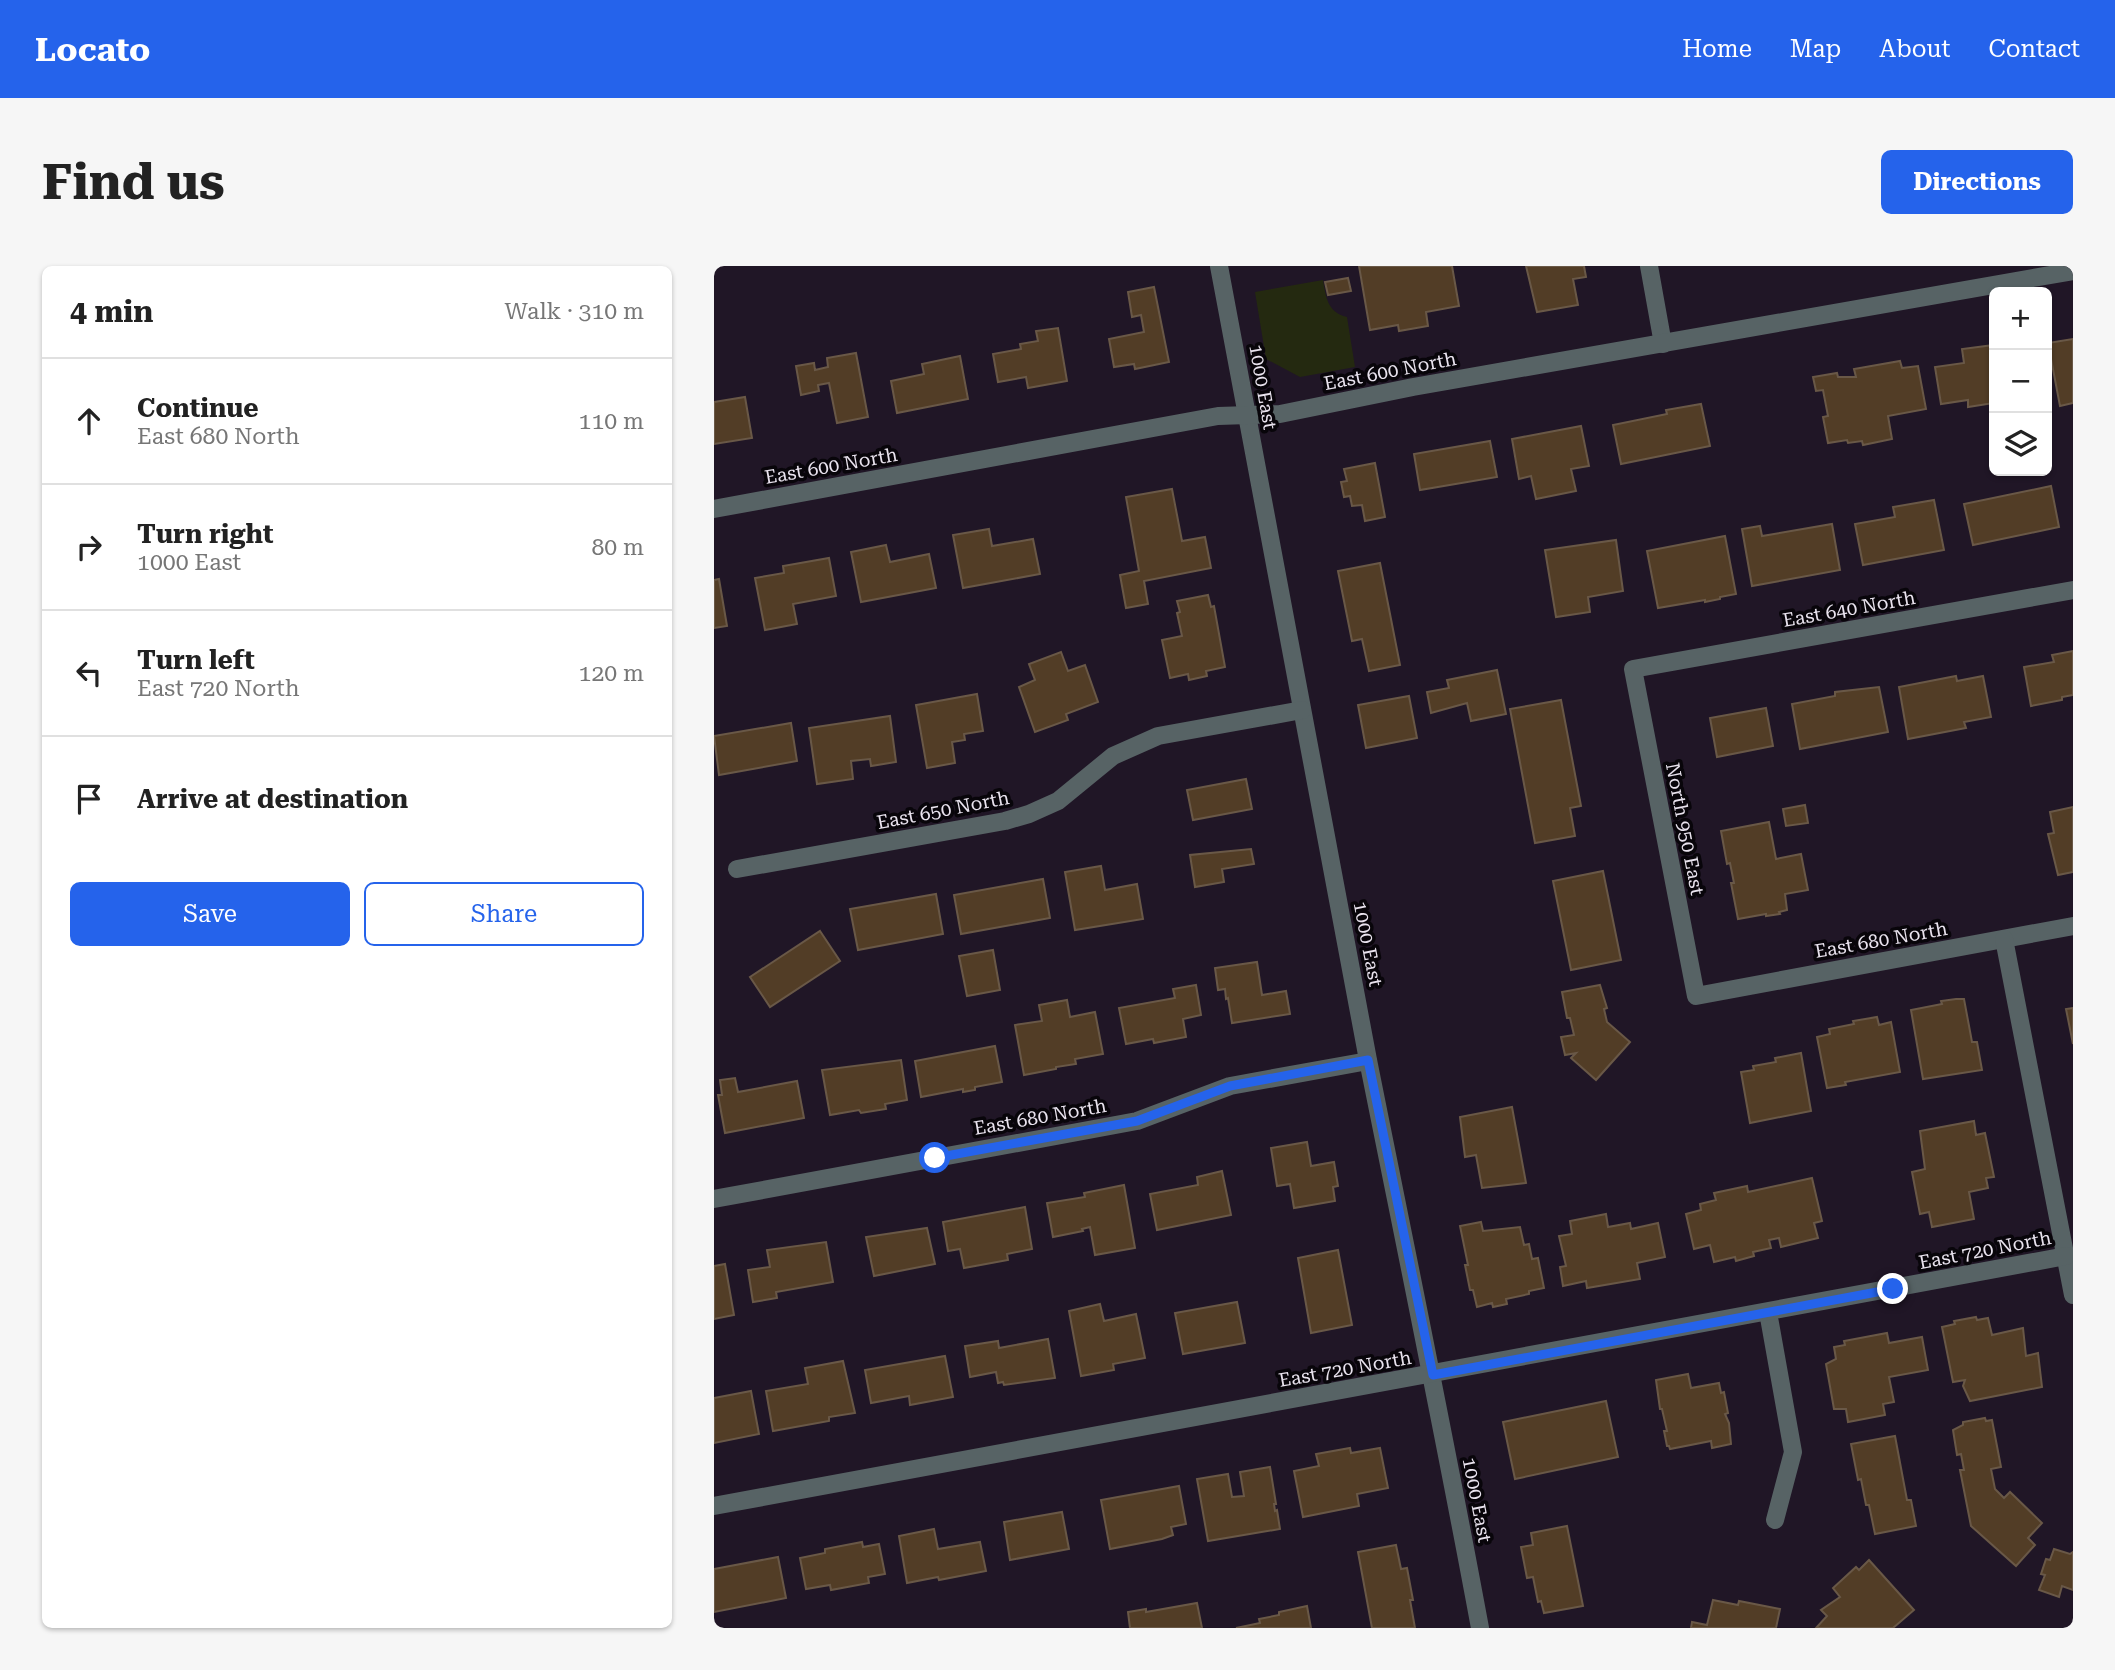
<!DOCTYPE html>
<meta charset="utf-8">
<style>
:root{--surface:#fff;--page:#f6f6f6;--text:#222;--muted:#767676;--line:#e0e0e0;--accent:#2563eb}
body{margin:0;font-family:"Roboto Serif",serif;background:var(--page);color:var(--text)}
.controls{position:absolute;right:21px;top:21px;display:grid;overflow:hidden;border-radius:10px;box-shadow:0 2px 5px #0004}
.controls button{width:63px;height:63px;display:grid;place-items:center;padding:0;border:0;border-bottom:2px solid var(--line);background:var(--surface);color:var(--text);font:35px sans-serif}
.stop{position:absolute;width:21px;height:21px;margin:-16px;border:5px solid #2563eb;border-radius:50%;background:#fff}
.stop.end{background:#2563eb;border-color:#fff;box-shadow:0 2px 7px #0008}
.list{margin:0;padding:0;list-style:none}
h2{display:flex;justify-content:space-between;align-items:center;height:91px;margin:0;padding:0 28px;font-size:30px}
h2 small{font-size:23px;font-weight:400;color:var(--muted)}
.list li{display:grid;grid-template-columns:46px 1fr auto;gap:21px;align-items:center;box-sizing:border-box;height:126px;padding:0 28px;border-top:2px solid var(--line)}
.list b{display:block;font-size:26px;white-space:nowrap}
.list p{margin:0;font-size:23px;white-space:nowrap;color:var(--muted)}
.list em{font-size:23px;font-style:normal;color:var(--muted)}
.actions{display:flex;gap:14px;padding:21px 28px}
.actions a{flex:1;padding:16px 0;border:2px solid var(--accent);border-radius:10px;text-align:center;font-size:24px;color:var(--accent)}
.actions .main{background:var(--accent);color:#fff}
.icon{flex:none;width:38px;height:38px;fill:none;stroke:currentColor;stroke-width:2;stroke-linecap:round;stroke-linejoin:round}
.map{position:relative;flex:none;width:1359px;height:1362px;overflow:hidden;border-radius:10px}
header{display:flex;align-items:center;gap:42px;box-sizing:border-box;height:98px;padding:0 35px;background:var(--accent);color:#fff}
header strong{font-size:33px}
nav{display:flex;gap:38px;margin-inline-start:auto;font-size:24px}
.intro{display:flex;align-items:center;justify-content:space-between;box-sizing:border-box;height:168px;padding:0 42px}
h1{margin:0;font-size:49px}
.button{padding:18px 32px;border-radius:10px;background:var(--accent);color:#fff;font-size:24px;font-weight:700}
main{display:flex;gap:42px;padding:0 42px}
aside{flex:1;background:var(--surface);border-radius:10px;box-shadow:0 2px 5px #0004}
.map>svg:first-child{display:block}
.green{fill:#242910}
.building{fill:#523d26;stroke:#695847;stroke-width:2}
.lines{fill:none;stroke-linecap:round;stroke-linejoin:round}
.minor{stroke:#576365;stroke-width:18}
.route{stroke:#2563eb;stroke-width:9}
.labels{text-anchor:middle;dominant-baseline:central;stroke-width:7;stroke-linejoin:round;paint-order:stroke}
.street-label{font-size:19px;fill:#e9e3ee;stroke:#08050a}
</style>
<header>
<strong>Locato</strong>
<nav><a>Home</a><a>Map</a><a>About</a><a>Contact</a></nav>
</header>
<div class="intro"><h1>Find us</h1><a class="button">Directions</a></div>
<main>
<aside>
<h2>4 min<small>Walk · 310 m</small></h2>
<ul class="list">
<li><svg class="icon" aria-label="ahead" viewBox="0 0 24 24"><path d="M12 20V5M6 11l6-6 6 6"/></svg><div><b>Continue</b><p>East 680 North</p></div><em>110 m</em></li>
<li><svg class="icon" aria-label="right" viewBox="0 0 24 24"><path d="M7 20v-9h11M14 6l5 5-5 5"/></svg><div><b>Turn right</b><p>1000 East</p></div><em>80 m</em></li>
<li><svg class="icon" aria-label="left" viewBox="0 0 24 24"><path d="M17 20v-9H6M10 6l-5 5 5 5"/></svg><div><b>Turn left</b><p>East 720 North</p></div><em>120 m</em></li>
<li><svg class="icon" aria-label="arrive" viewBox="0 0 24 24"><path d="M6 21V4h12l-3 4 3 4H6"/></svg><div><b>Arrive at destination</b></div></li>
</ul>
<div class="actions"><a class="main">Save</a><a>Share</a></div>
</aside>
<div class="map">
<svg width="1359" height="1362" viewBox="0 0 1359 1362">
<rect width="100%" height="100%" fill="#201626"/>
<!-- green -->
<path class="green" d="M609,14C612,31 613,46 633,51L641,101L586,111L552,93L541,26Z"/>
<!-- building -->
<g class="building">
<path d="M645,0H738L745,40L712,46L714,60L685,65L684,59L656,64Z"/>
<path d="M812,0H870L872,11L859,13L864,39L823,46Z"/>
<path d="M634,12L637,25L614,29L611,16Z"/>
<path d="M440,21L455,96L421,103L420,98L400,101L395,73L430,66L427,49L418,51L414,26Z"/>
<path d="M344,62L353,115L314,122L312,111L284,116L279,88L307,83L306,78L324,75L322,65Z"/>
<path d="M1359,73V137L1346,140L1334,77Z"/>
<path d="M1280,79V137L1254,141V134L1227,138L1221,101L1250,97L1248,83Z"/>
<path d="M142,87L154,151L123,157L115,117L104,119L105,125L87,129L82,100L100,97L101,104L114,101L113,92Z"/>
<path d="M246,90L254,133L183,147L177,115L210,108L208,98Z"/>
<path d="M1186,95L1188,102L1204,100L1212,143L1174,150L1178,173L1149,179L1148,175L1134,177L1133,174L1114,177L1109,151L1114,150L1109,124L1102,125L1099,111L1123,107L1124,111H1142L1140,103Z"/>
<path d="M31,131L38,172L0,178V136Z"/>
<path d="M987,138L996,180L907,198L899,159L953,148L952,144Z"/>
<path d="M867,160L875,200L857,203L862,225L822,233L817,210L805,213L798,173Z"/>
<path d="M776,175L783,211L706,224L700,188Z"/>
<path d="M661,197L671,251L651,255L648,239L638,240L636,230L630,231L627,216L633,215L630,203Z"/>
<path d="M1337,220L1345,261L1259,279L1250,238Z"/>
<path d="M458,223L468,275L491,271L497,302L430,315L434,338L412,342L406,309L425,305L412,231Z"/>
<path d="M1220,234L1230,284L1149,299L1141,258L1181,251L1179,241Z"/>
<path d="M1118,258L1126,304L1038,320L1028,263L1046,260L1048,270Z"/>
<path d="M275,263L278,280L319,273L326,308L249,322L239,269Z"/>
<path d="M1011,270L1022,328L1006,331V333L991,336V334L944,342L933,285Z"/>
<path d="M902,274L909,325L874,331L876,346L842,351L831,284Z"/>
<path d="M172,279L176,296L215,288L222,322L147,336L137,286Z"/>
<path d="M115,292L122,330L79,338L83,358L51,364L41,312L70,307L69,300Z"/>
<path d="M666,297L686,399L655,405L648,373L638,375L624,305Z"/>
<path d="M5,313L13,360L0,362V314Z"/>
<path d="M494,329L497,341L500,340L511,401L492,405L493,410L475,414L474,408L456,412L448,374L468,370L463,347L466,346L463,335Z"/>
<path d="M1359,385V429L1348,431V434L1317,440L1310,401L1340,396L1338,389Z"/>
<path d="M347,386L354,405L371,399L384,436L352,448L354,454L321,466L305,421L321,414L315,398Z"/>
<path d="M783,404L792,448L757,455L753,437L717,447L713,426L735,422L733,414Z"/>
<path d="M1242,410L1243,415L1269,410L1277,451L1250,456L1252,462L1194,473L1185,421Z"/>
<path d="M1165,421L1174,466L1086,483L1078,438L1121,430V426Z"/>
<path d="M263,428L269,465L250,468L251,474L238,476L241,497L213,502L202,439Z"/>
<path d="M695,430L703,472L652,482L644,439Z"/>
<path d="M847,434L867,540L856,542L861,570L821,577L796,443Z"/>
<path d="M1052,442L1059,480L1003,491L996,452Z"/>
<path d="M176,450L182,496L157,500L156,493L137,495L139,513L103,518L95,462Z"/>
<path d="M77,457L83,495L5,509L0,470Z"/>
<path d="M532,513L538,543L479,554L473,524Z"/>
<path d="M1091,539L1094,557L1072,560L1069,543Z"/>
<path d="M1359,541V606L1344,609L1334,568L1340,567L1336,546Z"/>
<path d="M1055,556L1062,593L1087,588L1094,624L1071,628L1073,644L1065,646L1066,648L1052,650V648L1024,653L1017,617H1020L1016,597L1013,598L1007,565Z"/>
<path d="M537,583L540,598L508,603L510,616L481,621L476,589Z"/>
<path d="M387,600L391,624L423,618L429,653L361,664L351,606Z"/>
<path d="M889,605L907,694L857,704L839,615Z"/>
<path d="M329,613L336,652L247,668L240,629Z"/>
<path d="M222,628L229,668L144,684L136,643Z"/>
<path d="M106,665L126,695L56,741L36,711Z"/>
<path d="M279,684L286,724L253,730L245,690Z"/>
<path d="M543,696L548,729L572,725L576,748L518,757L514,732L512,733L511,723L504,724L501,702Z"/>
<path d="M482,719L487,749L469,753L472,771L440,777L439,773L412,778L405,742L461,732L459,723Z"/>
<path d="M886,719L893,742L890,743L893,756L916,776L882,814L857,792L862,787L851,789L847,771L860,769L856,752H853L848,726Z"/>
<path d="M1242,733H1250L1258,776H1263L1268,804L1209,813L1197,744L1228,738L1227,735Z"/>
<path d="M353,734L356,751L381,746L389,788L361,793L362,798L342,801V803L310,809L301,759L328,755L325,739Z"/>
<path d="M1359,742V778L1352,743Z"/>
<path d="M1163,751L1165,759L1177,756L1186,806L1131,816L1132,819L1113,822L1103,771L1116,768L1115,763L1140,758L1139,755Z"/>
<path d="M281,780L288,816L261,821V824L249,826V823L207,831L201,795Z"/>
<path d="M1087,787L1097,845L1036,857L1027,806L1040,804L1039,800L1062,796L1061,792Z"/>
<path d="M187,794L193,834L171,838L172,843L147,847L145,844L116,849L108,804Z"/>
<path d="M21,812L24,826L83,815L90,852L11,867L4,829H8L6,814Z"/>
<path d="M798,841L812,917L768,922L762,889L751,891L746,851Z"/>
<path d="M1260,855L1262,869L1271,867L1280,911L1272,912L1274,922L1255,926L1260,953L1218,961L1215,946L1206,948L1198,906L1211,903L1206,865Z"/>
<path d="M593,876L597,900L620,896L624,920L619,921L621,935L580,942L576,918L563,920L557,882Z"/>
<path d="M508,905L517,949L443,964L436,928L484,919L483,911Z"/>
<path d="M1098,912L1108,955L1100,957L1104,972L1067,981L1065,972L1055,974L1057,982L1039,986L1040,990L1022,995L1021,991L1000,996L996,979L980,983L972,948L987,944L986,938L1002,934L1000,927L1033,920L1034,926Z"/>
<path d="M410,919L421,982L381,989L376,961L368,963L369,965L339,971L333,937L371,931L370,927Z"/>
<path d="M311,941L318,983L293,988L294,994L250,1002L246,983L234,985L229,956Z"/>
<path d="M892,948L894,961L916,957L917,963L944,957L951,991L923,997L926,1013L873,1022L872,1015L849,1020L846,1001L852,1000L845,970L858,968L856,955Z"/>
<path d="M767,956L769,965L806,961L810,979L815,978L818,993L824,992L830,1022L815,1025V1028L792,1033L793,1038L779,1041L778,1037L763,1041L759,1024H756L751,999H754L746,960Z"/>
<path d="M213,962L221,998L160,1010L152,971Z"/>
<path d="M112,976L119,1016L62,1026L63,1032L39,1036L34,1004L56,1001L53,984Z"/>
<path d="M624,984L638,1059L597,1067L584,992Z"/>
<path d="M11,998L20,1049L0,1053V1000Z"/>
<path d="M523,1036L531,1077L469,1088L461,1047Z"/>
<path d="M386,1038L390,1055L422,1048L431,1092L399,1098L400,1104L367,1110L355,1045Z"/>
<path d="M1262,1051L1263,1054L1274,1052L1278,1069L1309,1062L1312,1090L1324,1087L1328,1121L1256,1135L1249,1120L1251,1114L1239,1116L1228,1061L1241,1058L1240,1055Z"/>
<path d="M1173,1067L1175,1077L1208,1071L1214,1104L1175,1111L1180,1136L1169,1138L1171,1149L1134,1156L1132,1143H1120L1112,1098L1122,1093L1120,1081L1131,1079L1130,1075Z"/>
<path d="M334,1073L341,1112L290,1119L289,1116L284,1117L282,1106L256,1111L251,1080L284,1075L285,1082Z"/>
<path d="M231,1090L239,1131L196,1139L195,1130L157,1137L151,1104Z"/>
<path d="M129,1095L141,1147L115,1151V1155L59,1165L52,1125L94,1118L91,1102Z"/>
<path d="M974,1108L977,1122L1005,1117L1007,1127L1010,1126L1014,1147L1011,1148L1015,1157L1017,1178L998,1182L997,1175L956,1183L955,1180H953L950,1165H953L948,1143H946L942,1114Z"/>
<path d="M37,1125L45,1168L0,1177V1132Z"/>
<path d="M892,1135L904,1191L801,1213L789,1156Z"/>
<path d="M1271,1152L1272,1155L1278,1154L1287,1201L1277,1203L1281,1223L1290,1232L1296,1226L1328,1257L1314,1272L1321,1279L1302,1300L1257,1260L1246,1204H1250L1247,1188L1243,1189L1239,1164L1249,1159V1156Z"/>
<path d="M1181,1170L1193,1234H1197L1202,1260L1161,1268L1155,1239H1152L1147,1213L1144,1214L1137,1178Z"/>
<path d="M636,1182L637,1187L666,1182L674,1222L643,1228L645,1240L589,1251L580,1205L605,1200L602,1188Z"/>
<path d="M556,1201L562,1238H560L561,1245L563,1244L566,1263L494,1275L483,1213L514,1208L518,1231L530,1230L526,1206Z"/>
<path d="M465,1220L472,1258L457,1261L459,1269L448,1273L396,1283L387,1234Z"/>
<path d="M348,1246L355,1283L296,1294L290,1256Z"/>
<path d="M853,1260L869,1340L830,1347L827,1335L824,1336L819,1311L813,1312L807,1281L819,1279L817,1267Z"/>
<path d="M220,1263L224,1283L266,1276L272,1305L225,1314L224,1311L193,1317L185,1270Z"/>
<path d="M148,1276L149,1281L165,1278L171,1308L154,1311L155,1317L117,1324L116,1319L92,1323L86,1292L111,1287V1283Z"/>
<path d="M682,1279L687,1303L693,1302L699,1334H696L701,1362H658L644,1286Z"/>
<path d="M1340,1283L1356,1288L1359,1286V1324L1348,1320L1345,1331L1325,1324L1331,1309L1327,1308L1332,1293L1336,1294Z"/>
<path d="M64,1291L72,1332L0,1346V1303Z"/>
<path d="M1155,1294L1200,1344L1179,1362H1102L1113,1350L1107,1344L1126,1331L1119,1322L1142,1301L1145,1304Z"/>
<path d="M999,1334L1024,1339L1025,1335L1066,1343L1062,1362H977L978,1356L993,1359Z"/>
<path d="M483,1337L488,1362H416L414,1346L432,1343V1346Z"/>
<path d="M593,1340L597,1362H522L546,1357L545,1353L565,1349V1346Z"/>
</g>
<g class="lines">
<!-- minor -->
<g class="minor">
<path d="M505,0C555,265 602,530 654,794C692,984 731,1172 766,1362"/>
<path d="M935,0L949,78"/>
<path d="M0,243L504,150L566,148L699,121L1359,5"/>
<path d="M1359,324L919,403L982,730L1359,660"/>
<path d="M23,603L291,555L315,548L344,535L399,490L444,470L588,444"/>
<path d="M1290,673L1359,1029"/>
<path d="M0,933L423,855L516,820L654,795"/>
<path d="M1054,1046L1079,1186L1061,1254"/>
<path d="M0,1240L1352,990"/>
</g>
</g>
<g class="lines">
<!-- route -->
<path class="route" d="M221,892L423,855L516,820L654,794L719,1109L1179,1023"/>
</g>
<g class="labels">
<!-- street labels -->
<g class="street-label">
<text transform="translate(676 105) rotate(-11)">East 600 North</text>
<text transform="translate(549 121) rotate(80)">1000 East</text>
<text transform="translate(117 200) rotate(-10)">East 600 North</text>
<text transform="translate(1135 343) rotate(-10)">East 640 North</text>
<text transform="translate(229 544) rotate(-11)">East 650 North</text>
<text transform="translate(971 563) rotate(79)">North 950 East</text>
<text transform="translate(1167 674) rotate(-10)">East 680 North</text>
<text transform="translate(654 678) rotate(79)">1000 East</text>
<text transform="translate(326 851) rotate(-10)">East 680 North</text>
<text transform="translate(1271 984) rotate(-11)">East 720 North</text>
<text transform="translate(631 1103) rotate(-10)">East 720 North</text>
<text transform="translate(763 1234) rotate(79)">1000 East</text>
</g>
</g>
</svg>
<div class="controls">
<button>+</button>
<button>−</button>
<button><svg class="icon" aria-label="layers" viewBox="0 0 24 24"><path d="M12 4l9 5-9 5-9-5zM3 14l9 5 9-5"/></svg></button>
</div>
<div class="stop" style="left:221px;top:892px"></div>
<div class="stop end" style="left:1179px;top:1023px"></div>
</div>
</main>
